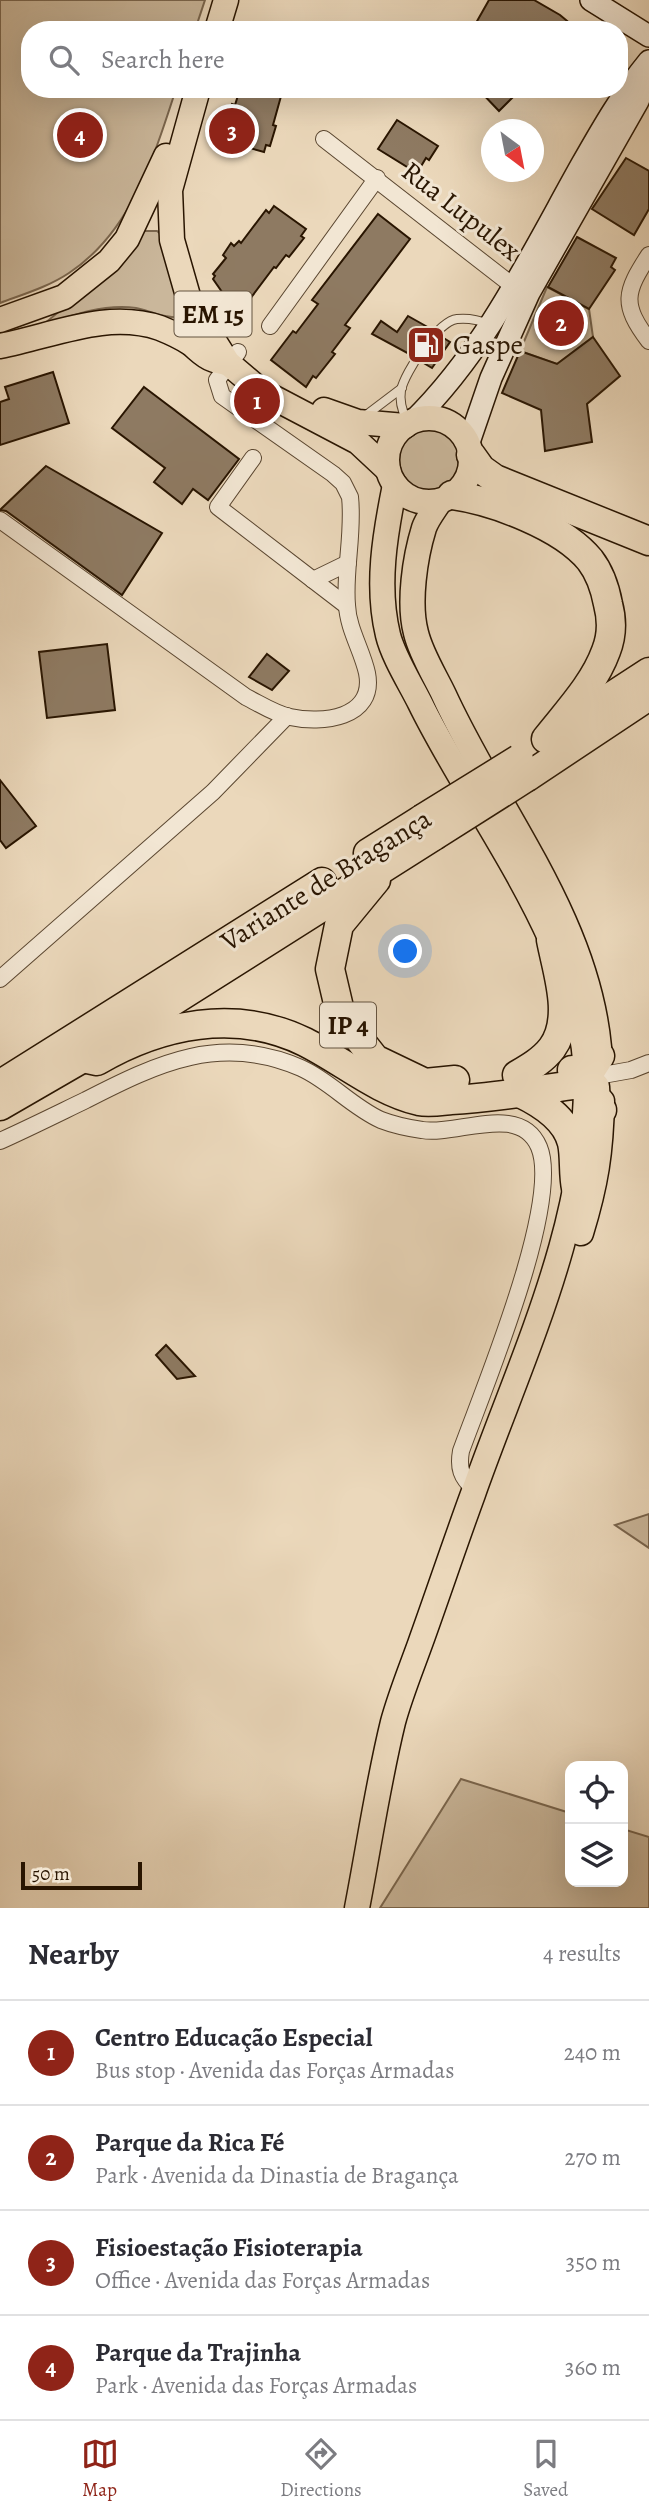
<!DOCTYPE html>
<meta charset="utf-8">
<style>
:root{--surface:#fff;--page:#f7f7f7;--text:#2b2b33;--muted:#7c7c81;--line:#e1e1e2;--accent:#8f2418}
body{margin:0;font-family:Alegreya,serif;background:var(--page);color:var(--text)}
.controls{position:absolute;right:21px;bottom:21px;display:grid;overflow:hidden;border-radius:14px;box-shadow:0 7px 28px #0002}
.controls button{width:63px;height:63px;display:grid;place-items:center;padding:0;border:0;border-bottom:2px solid var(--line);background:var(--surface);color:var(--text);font:35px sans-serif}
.compass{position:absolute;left:481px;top:119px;width:63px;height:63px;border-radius:50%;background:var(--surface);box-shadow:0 7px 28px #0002;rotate:148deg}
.scale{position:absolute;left:21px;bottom:18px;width:121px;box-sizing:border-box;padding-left:7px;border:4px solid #291501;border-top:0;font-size:19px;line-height:24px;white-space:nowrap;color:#291501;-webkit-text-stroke:5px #f2e6d3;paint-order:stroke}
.you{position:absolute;left:406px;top:952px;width:24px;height:24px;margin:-18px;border:5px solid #fff;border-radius:50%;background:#1a73e8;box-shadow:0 0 0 10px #1a73e833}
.badge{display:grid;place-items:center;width:46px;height:46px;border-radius:50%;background:var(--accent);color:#fff;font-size:23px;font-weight:700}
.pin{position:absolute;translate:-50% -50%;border:4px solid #fff;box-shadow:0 2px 7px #0006}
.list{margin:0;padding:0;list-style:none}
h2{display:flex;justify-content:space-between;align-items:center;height:91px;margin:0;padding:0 28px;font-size:30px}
h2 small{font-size:23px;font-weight:400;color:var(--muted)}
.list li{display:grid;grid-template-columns:46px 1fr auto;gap:21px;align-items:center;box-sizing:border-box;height:105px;padding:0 28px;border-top:2px solid var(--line)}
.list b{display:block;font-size:26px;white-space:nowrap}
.list p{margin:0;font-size:23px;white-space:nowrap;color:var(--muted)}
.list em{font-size:23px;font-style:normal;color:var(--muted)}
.icon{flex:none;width:38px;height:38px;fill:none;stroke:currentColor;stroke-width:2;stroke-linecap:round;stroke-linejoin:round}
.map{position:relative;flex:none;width:649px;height:1908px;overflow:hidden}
.search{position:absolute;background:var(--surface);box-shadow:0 7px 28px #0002;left:21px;right:21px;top:21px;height:77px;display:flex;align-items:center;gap:18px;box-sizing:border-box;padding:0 24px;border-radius:28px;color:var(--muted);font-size:26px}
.sheet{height:511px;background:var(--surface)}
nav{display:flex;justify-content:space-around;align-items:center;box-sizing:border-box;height:98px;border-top:2px solid var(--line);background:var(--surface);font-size:19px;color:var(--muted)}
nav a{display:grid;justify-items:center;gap:4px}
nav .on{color:var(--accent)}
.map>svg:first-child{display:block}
.green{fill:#cab79b;stroke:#7a664e;stroke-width:2}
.building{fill:#8e7a62;stroke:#291501;stroke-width:2}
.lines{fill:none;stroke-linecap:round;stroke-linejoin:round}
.lane-casing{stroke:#5a4630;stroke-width:10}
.street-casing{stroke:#5a4630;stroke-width:18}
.secondary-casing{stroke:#291501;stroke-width:24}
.primary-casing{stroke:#291501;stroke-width:27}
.highway-casing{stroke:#291501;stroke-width:31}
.lane{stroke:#f2e6d3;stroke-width:8}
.street{stroke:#f2e6d3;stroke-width:16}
.secondary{stroke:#f2e6d3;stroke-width:21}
.primary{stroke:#ebd8bb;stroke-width:24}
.highway{stroke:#ebd8bb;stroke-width:28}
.highway-bridge-casing{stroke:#291501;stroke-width:31;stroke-linecap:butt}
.highway-bridge{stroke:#ebd8bb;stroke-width:28}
.labels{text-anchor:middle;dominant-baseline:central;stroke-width:6;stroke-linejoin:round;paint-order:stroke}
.shield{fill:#f2e6d3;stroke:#655440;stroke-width:2}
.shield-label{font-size:26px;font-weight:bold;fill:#291501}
.street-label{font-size:28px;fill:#291501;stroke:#f2e6d3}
.poi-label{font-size:28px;fill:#291501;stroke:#f2e6d3;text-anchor:start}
</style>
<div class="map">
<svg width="649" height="1908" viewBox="0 0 649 1908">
<rect width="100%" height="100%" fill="#ebd8bb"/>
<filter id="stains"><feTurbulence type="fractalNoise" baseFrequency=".00286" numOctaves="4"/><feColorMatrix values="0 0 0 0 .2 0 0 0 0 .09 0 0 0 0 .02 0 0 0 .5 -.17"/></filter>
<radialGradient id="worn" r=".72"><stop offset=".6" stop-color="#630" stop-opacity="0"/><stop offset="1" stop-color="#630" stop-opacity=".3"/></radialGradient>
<!-- green -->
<g class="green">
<path d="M0,0H205L195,30H30V89H176C154,157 131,232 69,273C48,287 24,294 0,303Z"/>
<path d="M144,231H157L162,235L185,312L183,315C174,322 148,310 136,308C98,303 63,319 28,331L44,324L62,309Z"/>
<path d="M547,287L589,309L593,337L557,364L520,351Z"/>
<circle cx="430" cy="459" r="32"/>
<path d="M649,1514V1548L615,1525Z"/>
<path d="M461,1779L570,1813V1882H623V1829L649,1837V1908H380Z"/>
</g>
<!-- building -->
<g class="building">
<path d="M489,0H534L560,15L578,30H472Z"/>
<path d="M240,89H283L273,125L276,126L270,146L266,145L264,152L225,141L227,131L224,130L232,104L235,105Z"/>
<path d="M478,89H521L499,111Z"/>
<path d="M397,120L438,146L429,160L426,158L417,173L378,149Z"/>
<path d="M626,158L649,171V209L634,235L592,209Z"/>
<path d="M274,206L306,229L301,236L304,238L289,257L286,255L276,268L274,267L250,299L247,297L236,312L213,279L215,276L213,274L226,258L223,255L231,243L234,246L239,241L241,243L266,210L269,213Z"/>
<path d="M378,214L410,239L345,325L350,328L332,352L335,354L316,378L313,376L306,387L271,360L293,331L296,333L318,304L312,300Z"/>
<path d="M577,237L616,258L611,267L615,270L589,309L548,287Z"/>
<path d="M408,316L431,329L411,355L372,334L381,321L397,332Z"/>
<path d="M442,337L450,342L432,368L422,362Z"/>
<path d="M593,337L620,376L587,404L592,442L545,451L541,410L502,393L520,351L557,364Z"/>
<path d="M53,372L69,423L0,445V402L9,399L5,387Z"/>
<path d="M144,387L239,459L208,500L193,489L182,504L154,482L165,468L112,428Z"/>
<path d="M46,466L162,533L122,595L6,511L0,510Z"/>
<path d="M107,644L115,710L47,718L39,652Z"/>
<path d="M267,654L289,671L272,690L249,677Z"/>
<path d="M0,780L36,826L6,848L0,840Z"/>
<path d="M166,1345L195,1376L177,1379L156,1355Z"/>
</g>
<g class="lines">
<defs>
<g id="lane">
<path d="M365,416L402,388"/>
<path d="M407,421C402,411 399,402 401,390C405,372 438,321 457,319C467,318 479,320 489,324"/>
</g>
<g id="street">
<path d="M324,139L513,286"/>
<path d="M649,255C625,292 621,304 649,341"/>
<path d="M270,326L377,178"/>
<path d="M253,458L218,507L347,606"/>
<path d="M0,520L246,697C260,704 275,714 290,717C321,724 376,719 367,673C362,650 348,629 347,605C344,570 354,533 350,497L343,483L333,474L222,396L217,380L238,352"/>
<path d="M313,580L348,563"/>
<path d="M0,979L213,792L287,716"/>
<path d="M586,1078L631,1070L649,1063"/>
<path d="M0,1141C29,1128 57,1114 86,1100C158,1063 221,1033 301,1068C330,1081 352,1107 381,1120C394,1125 408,1128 422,1130C457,1136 520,1102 539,1147C562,1202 483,1390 461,1451C458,1468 461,1477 474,1489"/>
</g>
<g id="secondary">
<path d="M591,0L649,36"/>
<path d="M412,422C486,350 532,253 582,164C603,127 622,94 649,61"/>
<path d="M468,445L491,378L529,293L638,101L649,76"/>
</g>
<g id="primary">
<path d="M217,30L226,0"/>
<path d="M198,89L170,190L172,240L190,303L228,363L261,391L358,442L388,470"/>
<path d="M0,320L64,297L109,261L127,239L166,156"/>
<path d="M0,346C53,336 106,310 160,328C170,332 181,337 190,343C197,348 203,356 212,359C216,361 222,362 227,363"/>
<path d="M324,410L358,422L405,426"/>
<circle cx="429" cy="460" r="42"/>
<path d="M440,501C435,509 427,519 424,528C415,557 408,603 416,633C421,654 435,676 444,695C497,811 587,917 599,1047"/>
<path d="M581,1233C596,1184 601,1152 602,1101"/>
<path d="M357,1908C369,1846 378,1783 393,1722C400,1696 411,1669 420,1644C438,1594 455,1543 473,1494C521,1358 587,1227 586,1080C586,950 476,818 420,703C410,683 393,656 388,635C376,586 385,534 395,485"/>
</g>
<g id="highway">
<path d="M471,455L481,469L495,479L649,541"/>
<path d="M452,495C494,501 562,526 590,560C600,573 605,588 608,604C612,619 612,636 606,651C594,684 568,711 546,739"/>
<path d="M563,728L649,672"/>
<path d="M527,777L649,696"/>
<path d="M368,853L422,819"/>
<path d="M376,880L339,925L330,969L341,1016L375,1059L425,1083L455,1080"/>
<path d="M83,1058L97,1061C160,1024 236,1008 305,1042C343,1061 377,1091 419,1101C429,1103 441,1101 451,1100C492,1098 533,1091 573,1085L586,1078L600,1056"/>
<path d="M572,1070L586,1078L595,1087L596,1103L602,1110"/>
<path d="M517,1075C529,1068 543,1060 552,1048C574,1018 557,972 551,940"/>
<path d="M1,1084L322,882"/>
<path d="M520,1093C541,1103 566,1118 572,1143C575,1156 573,1174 576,1188"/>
<path d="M0,1106L83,1058L434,836"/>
</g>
</defs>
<!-- lane casing -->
<use href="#lane" class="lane-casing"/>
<!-- street casing -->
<use href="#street" class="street-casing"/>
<!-- secondary casing -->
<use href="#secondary" class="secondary-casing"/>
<!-- primary casing -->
<use href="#primary" class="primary-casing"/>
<!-- highway casing -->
<use href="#highway" class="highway-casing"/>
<!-- lane -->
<use href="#lane" class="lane"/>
<!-- street -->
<use href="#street" class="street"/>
<!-- secondary -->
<use href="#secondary" class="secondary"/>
<!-- primary -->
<use href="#primary" class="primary"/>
<!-- highway -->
<use href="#highway" class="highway"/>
<defs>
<g id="highway-bridge">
<path d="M422,819L519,759"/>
<path d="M434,836L527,777"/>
</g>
</defs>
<!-- highway-bridge casing -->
<use href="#highway-bridge" class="highway-bridge-casing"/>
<!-- highway-bridge -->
<use href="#highway-bridge" class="highway-bridge"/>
</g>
<!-- icons -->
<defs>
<symbol id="fuel-square" viewBox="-11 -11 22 22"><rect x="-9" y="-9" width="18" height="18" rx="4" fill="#8f2418" stroke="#f2e6d3"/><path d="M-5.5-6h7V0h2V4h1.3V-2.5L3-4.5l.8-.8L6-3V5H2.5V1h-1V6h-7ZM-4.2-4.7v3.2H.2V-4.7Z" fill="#fff"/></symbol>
</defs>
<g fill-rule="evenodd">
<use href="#fuel-square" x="404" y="323" width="44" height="44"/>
</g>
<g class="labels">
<!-- shield labels -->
<g class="shield">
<rect x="174.5" y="291.5" width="77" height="45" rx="5"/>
<rect x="320" y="1002.5" width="56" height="45" rx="5"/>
</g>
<g class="shield-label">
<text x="213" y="314">EM 15</text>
<text x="348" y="1025">IP 4</text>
</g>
<!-- street labels -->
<g class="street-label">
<text transform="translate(461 211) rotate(38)">Rua Lupulex</text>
<text transform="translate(326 880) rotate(-32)">Variante de Bragança</text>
</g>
<!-- poi labels -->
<g class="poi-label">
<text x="453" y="345">Gaspe</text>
</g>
</g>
<rect width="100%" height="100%" filter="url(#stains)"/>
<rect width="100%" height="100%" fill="url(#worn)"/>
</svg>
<div class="controls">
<button><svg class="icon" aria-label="locate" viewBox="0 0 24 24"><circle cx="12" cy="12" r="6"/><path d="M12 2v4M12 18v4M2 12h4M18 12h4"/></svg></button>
<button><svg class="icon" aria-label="layers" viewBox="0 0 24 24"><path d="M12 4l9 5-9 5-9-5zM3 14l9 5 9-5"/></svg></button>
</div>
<svg class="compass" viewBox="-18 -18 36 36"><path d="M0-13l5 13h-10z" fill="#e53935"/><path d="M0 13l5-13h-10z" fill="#7c7c81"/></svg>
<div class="scale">50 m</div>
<div class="you"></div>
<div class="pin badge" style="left:257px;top:401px">1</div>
<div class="pin badge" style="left:561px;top:323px">2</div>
<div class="pin badge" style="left:232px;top:131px">3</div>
<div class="pin badge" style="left:80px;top:135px">4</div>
<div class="search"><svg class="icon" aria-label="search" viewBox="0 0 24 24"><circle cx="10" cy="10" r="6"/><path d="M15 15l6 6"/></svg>Search here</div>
</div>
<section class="sheet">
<h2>Nearby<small>4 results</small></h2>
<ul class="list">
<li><span class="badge">1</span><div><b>Centro Educação Especial</b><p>Bus stop · Avenida das Forças Armadas</p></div><em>240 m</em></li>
<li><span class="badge">2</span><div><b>Parque da Rica Fé</b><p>Park · Avenida da Dinastia de Bragança</p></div><em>270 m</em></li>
<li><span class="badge">3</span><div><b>Fisioestação Fisioterapia</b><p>Office · Avenida das Forças Armadas</p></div><em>350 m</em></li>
<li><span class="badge">4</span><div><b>Parque da Trajinha</b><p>Park · Avenida das Forças Armadas</p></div><em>360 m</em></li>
</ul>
</section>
<nav>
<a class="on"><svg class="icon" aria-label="map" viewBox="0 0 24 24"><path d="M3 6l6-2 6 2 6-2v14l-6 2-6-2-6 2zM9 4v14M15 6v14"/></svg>Map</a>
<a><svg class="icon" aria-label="directions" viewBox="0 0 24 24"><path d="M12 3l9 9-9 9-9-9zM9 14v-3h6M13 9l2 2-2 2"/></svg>Directions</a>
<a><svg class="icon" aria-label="saved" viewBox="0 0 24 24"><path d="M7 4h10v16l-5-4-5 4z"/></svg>Saved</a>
</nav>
